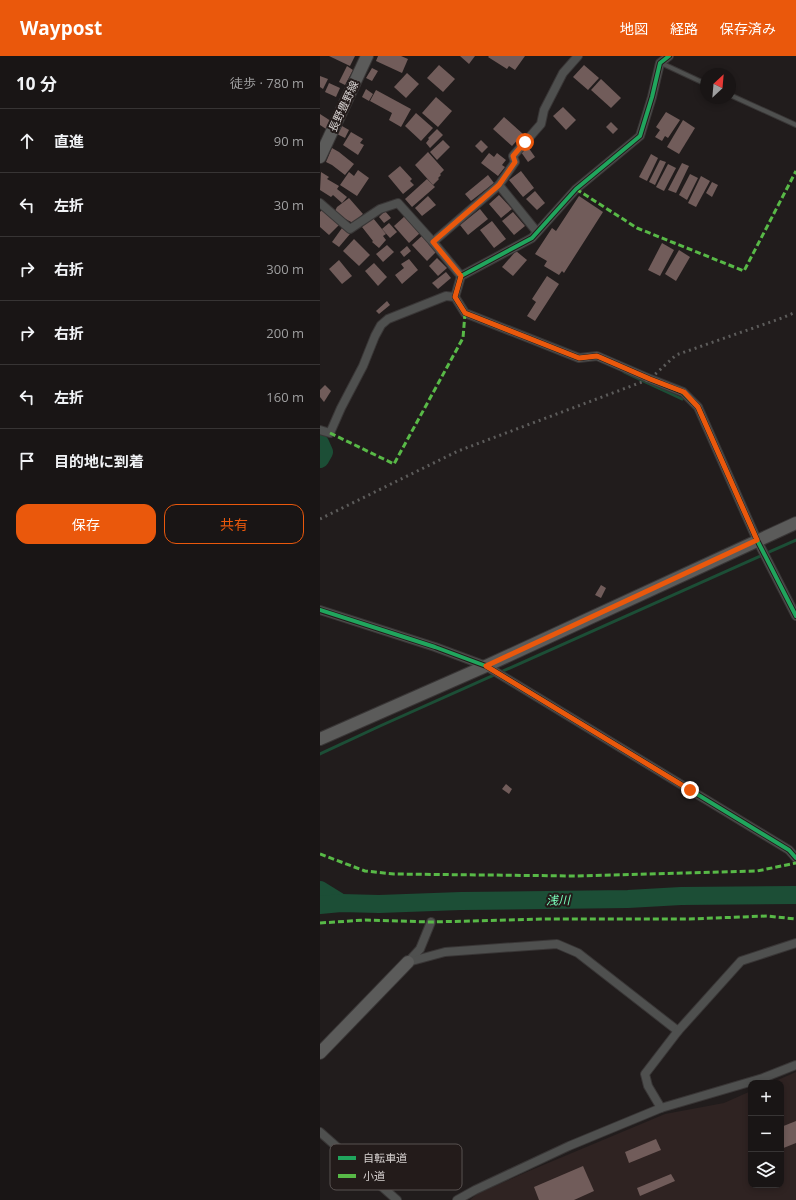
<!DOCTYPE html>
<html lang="ja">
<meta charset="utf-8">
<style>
:root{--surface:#191515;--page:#221e1e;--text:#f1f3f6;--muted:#9f9fa0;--line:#373434;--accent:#ea580c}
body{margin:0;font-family:"Open Sans","Noto Sans JP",sans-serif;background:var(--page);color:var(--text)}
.controls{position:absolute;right:12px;bottom:12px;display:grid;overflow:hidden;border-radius:8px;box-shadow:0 2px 6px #0003}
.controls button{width:36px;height:36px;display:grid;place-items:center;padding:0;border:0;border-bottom:1px solid var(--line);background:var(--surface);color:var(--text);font:20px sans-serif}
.compass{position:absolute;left:380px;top:12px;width:36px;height:36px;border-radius:50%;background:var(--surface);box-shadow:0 2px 6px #0003;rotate:26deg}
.stop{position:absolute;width:12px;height:12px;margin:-9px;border:3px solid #ea580c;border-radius:50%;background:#fff}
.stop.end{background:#ea580c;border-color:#fff;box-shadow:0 1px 4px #0008}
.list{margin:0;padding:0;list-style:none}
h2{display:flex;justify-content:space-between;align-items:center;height:52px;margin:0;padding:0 16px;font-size:17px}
h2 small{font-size:13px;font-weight:400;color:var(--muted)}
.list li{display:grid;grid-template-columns:26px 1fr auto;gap:12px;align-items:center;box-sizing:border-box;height:64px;padding:0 16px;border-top:1px solid var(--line)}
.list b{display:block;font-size:15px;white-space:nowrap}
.list em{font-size:13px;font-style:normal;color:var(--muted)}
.actions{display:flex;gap:8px;padding:12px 16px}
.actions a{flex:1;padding:9px 0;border:1px solid var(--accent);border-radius:12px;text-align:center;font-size:14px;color:var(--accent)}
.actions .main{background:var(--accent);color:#fff}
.icon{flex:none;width:22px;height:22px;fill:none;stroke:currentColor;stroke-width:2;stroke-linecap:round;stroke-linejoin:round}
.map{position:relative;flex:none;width:476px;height:1144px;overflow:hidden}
header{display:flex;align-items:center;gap:24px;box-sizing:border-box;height:56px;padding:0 20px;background:var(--accent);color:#fff}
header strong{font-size:19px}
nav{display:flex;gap:22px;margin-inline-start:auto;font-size:14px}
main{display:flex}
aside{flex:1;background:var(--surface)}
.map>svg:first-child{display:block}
.built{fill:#2f2322}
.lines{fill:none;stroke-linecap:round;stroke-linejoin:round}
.stream{stroke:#1c4e36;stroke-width:3}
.river{stroke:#1c4e36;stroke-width:18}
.building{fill:#715c5a}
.lane-casing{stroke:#393636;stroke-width:6}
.street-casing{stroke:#393636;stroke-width:10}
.secondary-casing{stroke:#393636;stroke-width:14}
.lane{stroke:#4f504f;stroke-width:4}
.street{stroke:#4f504f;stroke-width:8}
.secondary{stroke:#5b5b5a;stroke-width:12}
.rail{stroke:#5d5c5b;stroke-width:3;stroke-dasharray:2 4;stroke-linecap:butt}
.quiet{stroke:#58b947;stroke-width:3;stroke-dasharray:6 3;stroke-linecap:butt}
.cycleway-casing{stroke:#231b1a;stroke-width:6}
.cycleway{stroke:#20a55d;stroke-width:4}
.route{stroke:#ea580c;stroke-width:5}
.labels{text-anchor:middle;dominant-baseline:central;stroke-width:4;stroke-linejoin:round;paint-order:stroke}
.street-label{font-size:11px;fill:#d6d1d0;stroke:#231b1a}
.water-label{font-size:12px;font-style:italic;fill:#78febb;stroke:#231b1a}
.key{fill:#231b1a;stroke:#595251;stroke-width:1}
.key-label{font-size:11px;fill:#d6d1d0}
</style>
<header>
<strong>Waypost</strong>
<nav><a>地図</a><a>経路</a><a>保存済み</a></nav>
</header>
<main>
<aside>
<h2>10 分<small>徒歩 · 780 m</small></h2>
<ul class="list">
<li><svg class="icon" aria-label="ahead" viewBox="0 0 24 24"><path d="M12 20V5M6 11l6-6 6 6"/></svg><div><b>直進</b></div><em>90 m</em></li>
<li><svg class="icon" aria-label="left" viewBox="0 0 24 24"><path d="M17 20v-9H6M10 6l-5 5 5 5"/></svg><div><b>左折</b></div><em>30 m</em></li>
<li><svg class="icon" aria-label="right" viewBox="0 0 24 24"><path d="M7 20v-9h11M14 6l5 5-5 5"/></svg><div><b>右折</b></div><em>300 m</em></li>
<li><svg class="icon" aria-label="right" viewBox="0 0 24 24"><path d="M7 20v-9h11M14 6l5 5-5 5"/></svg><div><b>右折</b></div><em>200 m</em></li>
<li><svg class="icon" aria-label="left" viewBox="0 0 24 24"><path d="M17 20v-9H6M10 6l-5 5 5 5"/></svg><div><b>左折</b></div><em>160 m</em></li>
<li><svg class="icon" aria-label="arrive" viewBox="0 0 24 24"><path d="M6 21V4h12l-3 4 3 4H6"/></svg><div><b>目的地に到着</b></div></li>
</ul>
<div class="actions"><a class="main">保存</a><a>共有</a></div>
</aside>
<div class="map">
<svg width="476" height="1144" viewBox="0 0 476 1144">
<rect width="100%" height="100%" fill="#211c1c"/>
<!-- built -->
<path class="built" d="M476,1016V1144H150L157,1138L209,1115L345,1058L404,1047L431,1035V1129H461V1027H451Z"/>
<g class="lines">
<!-- stream -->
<g class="stream">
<path d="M304,316L362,343"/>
<path d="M0,698L60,670L476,484"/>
</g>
<!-- river -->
<g class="river">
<path d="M0,387L4,396L0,403"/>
<path d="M0,834L21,847"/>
<path d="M0,849L21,847L59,848L141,845L308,843L361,840L476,839"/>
</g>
</g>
<!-- building -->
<g class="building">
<path d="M9,0H35L30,10Z"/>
<path d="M58,0H81L88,3L82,17L56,5Z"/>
<path d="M140,0H155L149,8Z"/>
<path d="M169,0H205L195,14L189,10L187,13L168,1Z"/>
<path d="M119,9L135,23L123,36L107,22Z"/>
<path d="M264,9L279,22L268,34L253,21Z"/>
<path d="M27,10L33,14L25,29L19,26Z"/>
<path d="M52,12L58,15L52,25L46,22Z"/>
<path d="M87,17L99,28L86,42L74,31Z"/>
<path d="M0,20L8,23L3,33L0,31Z"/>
<path d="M281,23L301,42L291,52L271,34Z"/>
<path d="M9,27L20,32L16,41L5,36Z"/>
<path d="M46,33L53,38L49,45L42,41Z"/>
<path d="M56,34L91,53L81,71L69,64L72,57L50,45Z"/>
<path d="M116,41L132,55L118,71L102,57Z"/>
<path d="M243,51L256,64L246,74L233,60Z"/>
<path d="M346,56L360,64L348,82L345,80L342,85L335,81L340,74L336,71Z"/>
<path d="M96,57L113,72L101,85L85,70Z"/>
<path d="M0,58L14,67L9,75L0,69Z"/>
<path d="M184,61L203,78L192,90L173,73Z"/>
<path d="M363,64L375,72L359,98L347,91Z"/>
<path d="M291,66L298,73L293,78L286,71Z"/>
<path d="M22,70L29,74L25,82L17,78Z"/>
<path d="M117,73L123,79L110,92L106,87L109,83L108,82Z"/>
<path d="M31,76L43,83L40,87L44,89L38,99L23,89Z"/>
<path d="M123,84L130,91L117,104L110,96Z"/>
<path d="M161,84L168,91L162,97L155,90Z"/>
<path d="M208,91L215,101L208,106L201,96Z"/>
<path d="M12,92L19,96L34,108L25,119L12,109L6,106Z"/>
<path d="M108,96L124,114L120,118L121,119L118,122L119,123L113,129L95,109Z"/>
<path d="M169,97L174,101L177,97L186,104L182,109L185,111L178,120L161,107Z"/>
<path d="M331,98L338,102L327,125L319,121Z"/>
<path d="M340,104L346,106L335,129L329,126Z"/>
<path d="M362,107L369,110L356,137L348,134Z"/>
<path d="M348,108L356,112L344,135L336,131Z"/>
<path d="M80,110L92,123L90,125L94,129L83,138L68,120Z"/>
<path d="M38,114L49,122L37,140L20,129L29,116L34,120Z"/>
<path d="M201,115L214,132L203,141L189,124Z"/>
<path d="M1,116L9,121L7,123L19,130L17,133L27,141L22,147L13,139L11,141L0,134Z"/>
<path d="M370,118L378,122L367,144L359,139Z"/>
<path d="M168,119L174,127L151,145L145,138Z"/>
<path d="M381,120L390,125L376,151L368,147Z"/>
<path d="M107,123L115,131L92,151L85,143Z"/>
<path d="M392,126L398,129L392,141L386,137Z"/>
<path d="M215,135L225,147L217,154L206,143Z"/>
<path d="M179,139L192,153L181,162L169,148Z"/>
<path d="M108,140L116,149L102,160L95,152Z"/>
<path d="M259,140L283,156L244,217L242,215L239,219L224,210L227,205L215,198L232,172L236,175Z"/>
<path d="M29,142L43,158L33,167L14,157L17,151Z"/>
<path d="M3,153L20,168L9,179L0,171V156Z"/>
<path d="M160,153L168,163L148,179L140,169Z"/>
<path d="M65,155L71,162L64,167L59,161Z"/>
<path d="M193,156L205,170L194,179L182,165Z"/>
<path d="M85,160L100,177L89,187L74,170Z"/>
<path d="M53,162L66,178L63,180L66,184L59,192L52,186L53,185L42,171Z"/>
<path d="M172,165L186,183L174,192L160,174Z"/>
<path d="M69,167L77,176L70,182L62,173Z"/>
<path d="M22,172L30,178L19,191L12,186Z"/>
<path d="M103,179L117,195L107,205L92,189Z"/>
<path d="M34,183L50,199L39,210L23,195Z"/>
<path d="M342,187L354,194L340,220L328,214Z"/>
<path d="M67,189L74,196L63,206L56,198Z"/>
<path d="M87,190L91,195L84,201L80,196Z"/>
<path d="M359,194L370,201L356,225L345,218Z"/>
<path d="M196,195L207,204L193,220L182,211Z"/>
<path d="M117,202L127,212L118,220L109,210Z"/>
<path d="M89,203L98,214L82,228L75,219L84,212L81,208Z"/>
<path d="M19,204L32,220L22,228L9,213Z"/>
<path d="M54,207L67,221L58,230L45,215Z"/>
<path d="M126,216L131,222L118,233L112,227Z"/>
<path d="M227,220L239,228L215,265L207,260L216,246L212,243Z"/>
<path d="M67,245L70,249L59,258L56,255Z"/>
<path d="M5,329L11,335L4,346L0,341V334Z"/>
<path d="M281,529L286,532L281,542L275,539Z"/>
<path d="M186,728L192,733L189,738L182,733Z"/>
<path d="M476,1065V1087L461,1093V1071Z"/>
<path d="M336,1083L341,1094L309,1107L305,1096Z"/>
<path d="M263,1110L274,1135L254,1144H219L214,1131Z"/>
<path d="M351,1118L355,1125L320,1140L317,1132Z"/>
</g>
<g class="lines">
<defs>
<g id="lane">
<path d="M341,7L386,28"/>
<path d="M410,39L476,69"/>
</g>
<g id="street">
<path d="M349,0L340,7L332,41L320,80L256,133L212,182L141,220L135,241L145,257L259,302L277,300L330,323L363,336L378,351L437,484L476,560"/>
<path d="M0,147L30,173L60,153L78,147L113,186"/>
<path d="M217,176L179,129L195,106L193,100L221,68L224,54L243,17L258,0"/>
<path d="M141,220L113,186L179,129"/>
<path d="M0,374L10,377L21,352L43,310L55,280L61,269L68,263L126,240L135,241"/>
<path d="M0,554L115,591L166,610L469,794L476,802"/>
<path d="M89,905L100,893L111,866"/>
<path d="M88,906L125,896L237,888L258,897L358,975"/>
<path d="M341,1052L328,1030L325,1018L358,975L421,905L476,887"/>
<path d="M0,1076L77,1144"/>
<path d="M137,1144L155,1134L249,1090L341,1052L443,1022L476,1009"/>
</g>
<g id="secondary">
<path d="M0,101L47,0"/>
<path d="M0,683L166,610L476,467"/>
<path d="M0,997L88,906"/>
</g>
</defs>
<!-- lane casing -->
<use href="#lane" class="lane-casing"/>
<!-- street casing -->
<use href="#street" class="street-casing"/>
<!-- secondary casing -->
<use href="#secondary" class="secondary-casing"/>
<!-- lane -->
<use href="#lane" class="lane"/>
<!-- street -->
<use href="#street" class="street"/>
<!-- secondary -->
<use href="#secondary" class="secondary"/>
<!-- rail -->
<path class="rail" d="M0,463L138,395L330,323L356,299L462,262L476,256"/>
<!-- quiet -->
<g class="quiet">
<path d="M256,133L317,172L424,215L476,115"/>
<path d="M10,377L74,408L143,282L145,257"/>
<path d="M0,798L45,815L74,818L257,820L437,815L476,807"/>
<path d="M0,867L45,864L111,866L226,863H369L447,860L476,863"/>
</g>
<defs>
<g id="cycleway">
<path d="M349,0L340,7L332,41L320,80L256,133L212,182L141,220L135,241L145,257L259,302L277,300L330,323L363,336L378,351L437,484L476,560"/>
<path d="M0,554L115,591L166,610L469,794L476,802"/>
</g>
</defs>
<!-- cycleway casing -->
<use href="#cycleway" class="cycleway-casing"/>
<!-- cycleway -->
<use href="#cycleway" class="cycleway"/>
</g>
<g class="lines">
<!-- route -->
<path class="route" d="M205,86L193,100L195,106L179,129L113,186L141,220L135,241L145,257L259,302L277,300L330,323L364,336L378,351L437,484L166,610L370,734"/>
</g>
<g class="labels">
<!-- street labels -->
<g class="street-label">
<text transform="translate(23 50) rotate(-65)">長野豊野線</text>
</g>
<!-- water labels -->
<g class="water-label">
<text transform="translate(238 844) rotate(-1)">浅川</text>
</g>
</g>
<!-- legend -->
<rect x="10" y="1088" width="132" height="46" rx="6" class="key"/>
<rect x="18" y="1100" width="18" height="4" fill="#20a55d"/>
<rect x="18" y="1118" width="18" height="4" fill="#58b947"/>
<g class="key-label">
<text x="43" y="1106">自転車道</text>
<text x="43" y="1124">小道</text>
</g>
</svg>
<div class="controls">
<button>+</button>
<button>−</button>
<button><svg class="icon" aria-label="layers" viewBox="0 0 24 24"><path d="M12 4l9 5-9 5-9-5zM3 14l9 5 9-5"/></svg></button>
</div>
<svg class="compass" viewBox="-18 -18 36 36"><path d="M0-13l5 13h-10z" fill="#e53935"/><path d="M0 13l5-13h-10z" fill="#9f9fa0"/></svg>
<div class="stop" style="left:205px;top:86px"></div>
<div class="stop end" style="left:370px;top:734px"></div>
</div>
</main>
